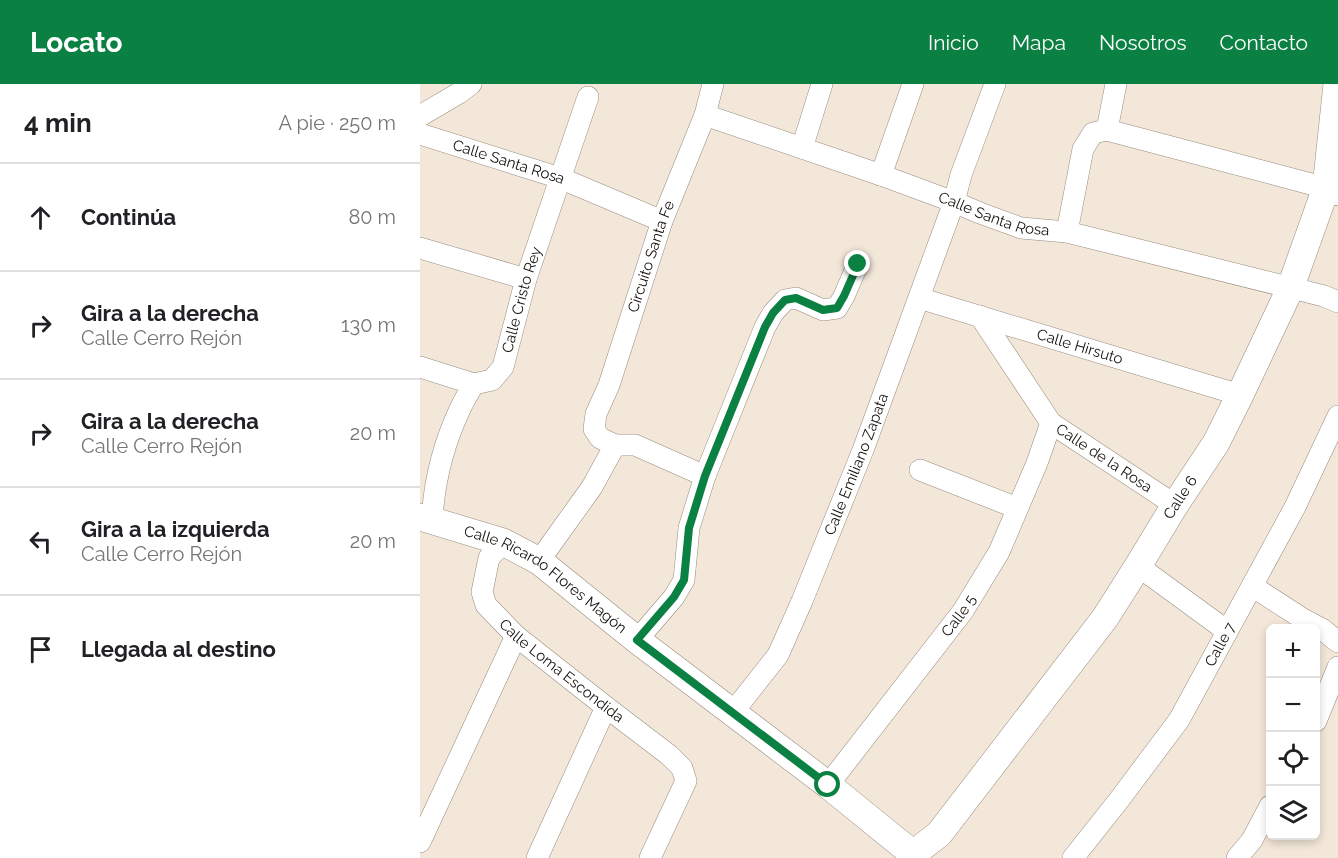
<!DOCTYPE html>
<html lang="es">
<meta charset="utf-8">
<style>
:root{--surface:#fff;--page:#f2f2f2;--text:#202124;--muted:#757577;--line:#e0e0e0;--accent:#0b8043}
body{margin:0;font-family:Raleway,sans-serif;background:var(--page);color:var(--text)}
.controls{position:absolute;right:18px;bottom:18px;display:grid;overflow:hidden;border-radius:9px;box-shadow:0 3px 9px #0003}
.controls button{width:54px;height:54px;display:grid;place-items:center;padding:0;border:0;border-bottom:2px solid var(--line);background:var(--surface);color:var(--text);font:30px sans-serif}
.stop{position:absolute;width:18px;height:18px;margin:-14px;border:4px solid #0b8043;border-radius:50%;background:#fff}
.stop.end{background:#0b8043;border-color:#fff;box-shadow:0 2px 6px #0008}
.list{margin:0;padding:0;list-style:none}
h2{display:flex;justify-content:space-between;align-items:center;height:78px;margin:0;padding:0 24px;font-size:26px}
h2 small{font-size:20px;font-weight:400;color:var(--muted)}
.list li{display:grid;grid-template-columns:39px 1fr auto;gap:18px;align-items:center;box-sizing:border-box;height:108px;padding:0 24px;border-top:2px solid var(--line)}
.list b{display:block;font-size:22px;white-space:nowrap}
.list p{margin:0;font-size:20px;white-space:nowrap;color:var(--muted)}
.list em{font-size:20px;font-style:normal;color:var(--muted)}
.icon{flex:none;width:33px;height:33px;fill:none;stroke:currentColor;stroke-width:2;stroke-linecap:round;stroke-linejoin:round}
.map{position:relative;flex:none;width:918px;height:774px;overflow:hidden}
header{display:flex;align-items:center;gap:36px;box-sizing:border-box;height:84px;padding:0 30px;background:var(--accent);color:#fff}
header strong{font-size:28px}
nav{display:flex;gap:33px;margin-inline-start:auto;font-size:21px}
main{display:flex}
aside{flex:1;background:var(--surface)}
.map>svg:first-child{display:block}
.lines{fill:none;stroke-linecap:round;stroke-linejoin:round}
.minor-casing{stroke:#978c7f;stroke-width:22}
.tertiary-casing{stroke:#978c7f;stroke-width:28}
.minor{stroke:#fff;stroke-width:21}
.tertiary{stroke:#fff;stroke-width:27}
.route{stroke:#0b8043;stroke-width:8}
.labels{text-anchor:middle;dominant-baseline:central;stroke-width:6;stroke-linejoin:round;paint-order:stroke}
.street-label{font-size:15px;fill:#16120d;stroke:#f3e7d9}
</style>
<header>
<strong>Locato</strong>
<nav><a>Inicio</a><a>Mapa</a><a>Nosotros</a><a>Contacto</a></nav>
</header>
<main>
<aside>
<h2>4 min<small>A pie · 250 m</small></h2>
<ul class="list">
<li><svg class="icon" aria-label="ahead" viewBox="0 0 24 24"><path d="M12 20V5M6 11l6-6 6 6"/></svg><div><b>Continúa</b></div><em>80 m</em></li>
<li><svg class="icon" aria-label="right" viewBox="0 0 24 24"><path d="M7 20v-9h11M14 6l5 5-5 5"/></svg><div><b>Gira a la derecha</b><p>Calle Cerro Rejón</p></div><em>130 m</em></li>
<li><svg class="icon" aria-label="right" viewBox="0 0 24 24"><path d="M7 20v-9h11M14 6l5 5-5 5"/></svg><div><b>Gira a la derecha</b><p>Calle Cerro Rejón</p></div><em>20 m</em></li>
<li><svg class="icon" aria-label="left" viewBox="0 0 24 24"><path d="M17 20v-9H6M10 6l-5 5 5 5"/></svg><div><b>Gira a la izquierda</b><p>Calle Cerro Rejón</p></div><em>20 m</em></li>
<li><svg class="icon" aria-label="arrive" viewBox="0 0 24 24"><path d="M6 21V4h12l-3 4 3 4H6"/></svg><div><b>Llegada al destino</b></div></li>
</ul>
</aside>
<div class="map">
<svg width="918" height="774" viewBox="0 0 918 774">
<rect width="100%" height="100%" fill="#f3e7d9"/>
<g class="lines">
<defs>
<g id="minor">
<path id="s1" d="M285,31L461,91L534,118L560,129L601,144L647,148L904,212L918,218"/>
<path d="M0,32L39,9L51,0"/>
<path d="M687,46L906,104L918,111"/>
<path id="s2" d="M0,50L140,94L242,137"/>
<path d="M382,64L402,0"/>
<path d="M461,91L493,0"/>
<path d="M647,148L663,65L673,49L687,46L696,0"/>
<path d="M0,164L106,195"/>
<path id="s3" d="M499,214L820,311"/>
<path id="s4" d="M560,232L631,339L755,421"/>
<path d="M0,283L54,300"/>
<path d="M500,386L597,424"/>
<path id="s5" d="M285,392L215,361H195L180,354L174,345L176,330L189,301L242,137L285,31L293,0"/>
<path id="s6" d="M12,436C14,399 24,359 40,325C44,316 49,308 54,300L72,296L83,283L106,195L168,13"/>
<path id="s7" d="M83,458L69,474L62,508L66,521L96,552L186,623L249,671L262,684L266,697L230,774"/>
<path d="M119,477L172,403L195,361"/>
<path d="M718,482L807,547"/>
<path d="M832,502L883,535L902,545L918,558"/>
<path d="M217,556L254,513L264,496L269,444L285,392L345,243L353,229L365,216L376,214L403,226L417,224L424,212L438,180"/>
<path id="s8" d="M313,628L358,571L382,517L443,366L534,118L541,91L575,0"/>
<path d="M896,637L918,583"/>
<path id="s9" d="M408,701L543,527L579,468L617,379L631,339"/>
<path d="M0,758L96,552"/>
<path d="M117,774L186,623"/>
<path id="s10" d="M653,774L699,716L759,636L875,423L918,332"/>
<path d="M817,774L832,756L850,722"/>
</g>
<g id="tertiary">
<path id="s11" d="M0,433L83,458L119,477L217,556L408,701L493,770L519,750L685,534L718,482L755,421L796,359L820,311L870,205L906,104L917,0"/>
</g>
</defs>
<!-- minor casing -->
<use href="#minor" class="minor-casing"/>
<!-- tertiary casing -->
<use href="#tertiary" class="tertiary-casing"/>
<!-- minor -->
<use href="#minor" class="minor"/>
<!-- tertiary -->
<use href="#tertiary" class="tertiary"/>
</g>
<g class="lines">
<!-- route -->
<path class="route" d="M408,701L217,556L254,513L264,496L269,444L285,392L345,243L353,229L365,216L376,214L403,226L417,224L424,212L438,180"/>
</g>
<g class="labels">
<!-- street labels -->
<g class="street-label">
<text stroke="none"><textPath href="#s2" startOffset="93">Calle Santa Rosa</textPath></text>
<text stroke="none"><textPath href="#s1" startOffset="306">Calle Santa Rosa</textPath></text>
<text stroke="none"><textPath href="#s5" startOffset="306">Circuito Santa Fe</textPath></text>
<text stroke="none"><textPath href="#s6" startOffset="249">Calle Cristo Rey</textPath></text>
<text stroke="none"><textPath href="#s3" startOffset="168">Calle Hirsuto</textPath></text>
<text stroke="none"><textPath href="#s4" startOffset="192">Calle de la Rosa</textPath></text>
<text stroke="none"><textPath href="#s8" startOffset="279">Calle Emiliano Zapata</textPath></text>
<text stroke="none"><textPath href="#s11" startOffset="1050">Calle 6</textPath></text>
<text stroke="none"><textPath href="#s11" startOffset="142">Calle Ricardo Flores Magón</textPath></text>
<text stroke="none"><textPath href="#s9" startOffset="214">Calle 5</textPath></text>
<text stroke="none"><textPath href="#s10" startOffset="260">Calle 7</textPath></text>
<text stroke="none"><textPath href="#s7" startOffset="170">Calle Loma Escondida</textPath></text>
</g>
</g>
</svg>
<div class="controls">
<button>+</button>
<button>−</button>
<button><svg class="icon" aria-label="locate" viewBox="0 0 24 24"><circle cx="12" cy="12" r="6"/><path d="M12 2v4M12 18v4M2 12h4M18 12h4"/></svg></button>
<button><svg class="icon" aria-label="layers" viewBox="0 0 24 24"><path d="M12 4l9 5-9 5-9-5zM3 14l9 5 9-5"/></svg></button>
</div>
<div class="stop" style="left:408px;top:701px"></div>
<div class="stop end" style="left:438px;top:180px"></div>
</div>
</main>
